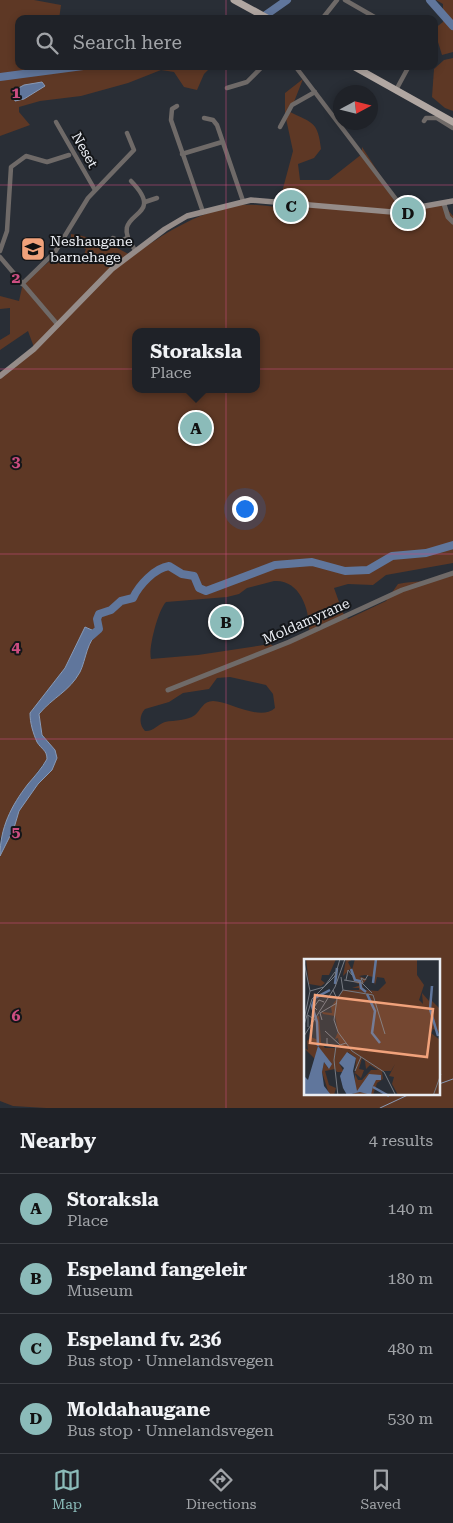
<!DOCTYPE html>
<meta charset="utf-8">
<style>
:root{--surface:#1f2228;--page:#2c2f34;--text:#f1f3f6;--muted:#a1a4a8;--line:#3c3f45;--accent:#8bbbb9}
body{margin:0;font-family:"Roboto Serif",serif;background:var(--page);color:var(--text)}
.compass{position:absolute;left:333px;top:85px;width:45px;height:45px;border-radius:50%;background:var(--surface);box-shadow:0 2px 8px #0003;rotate:83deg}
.you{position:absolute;left:244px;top:508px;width:18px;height:18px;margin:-12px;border:4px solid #fff;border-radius:50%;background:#1a73e8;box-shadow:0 0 0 8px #1a73e833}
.badge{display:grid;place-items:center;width:32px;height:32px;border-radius:50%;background:var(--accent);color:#111;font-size:16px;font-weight:700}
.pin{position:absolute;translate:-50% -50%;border:2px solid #fff;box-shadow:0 1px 5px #0006}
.popup{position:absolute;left:132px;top:328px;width:128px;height:65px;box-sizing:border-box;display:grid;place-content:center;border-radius:10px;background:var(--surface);filter:drop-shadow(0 1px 4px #0005);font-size:16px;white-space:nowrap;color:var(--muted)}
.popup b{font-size:19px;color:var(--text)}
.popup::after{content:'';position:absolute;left:50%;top:100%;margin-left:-10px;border:10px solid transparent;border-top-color:var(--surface)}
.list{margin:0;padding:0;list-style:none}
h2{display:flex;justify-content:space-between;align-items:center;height:65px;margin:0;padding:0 20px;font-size:21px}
h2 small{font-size:16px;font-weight:400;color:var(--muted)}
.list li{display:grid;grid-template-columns:32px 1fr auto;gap:15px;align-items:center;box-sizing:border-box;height:70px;padding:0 20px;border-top:1px solid var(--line)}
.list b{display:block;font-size:19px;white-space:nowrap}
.list p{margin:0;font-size:16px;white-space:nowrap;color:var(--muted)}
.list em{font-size:16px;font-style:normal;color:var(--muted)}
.icon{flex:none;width:28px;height:28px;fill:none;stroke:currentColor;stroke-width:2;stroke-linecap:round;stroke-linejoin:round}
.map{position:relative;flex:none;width:453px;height:1108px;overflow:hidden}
.search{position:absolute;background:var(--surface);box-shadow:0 2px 8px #0003;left:15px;right:15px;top:15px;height:55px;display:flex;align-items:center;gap:12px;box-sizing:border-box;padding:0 18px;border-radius:10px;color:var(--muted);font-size:19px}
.sheet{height:345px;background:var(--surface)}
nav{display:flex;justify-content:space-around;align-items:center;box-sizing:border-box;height:70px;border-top:1px solid var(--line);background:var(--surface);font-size:14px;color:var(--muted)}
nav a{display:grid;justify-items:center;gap:2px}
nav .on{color:var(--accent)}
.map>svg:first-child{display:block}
.green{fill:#5e3825;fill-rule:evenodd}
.water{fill:#60769c;stroke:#899ab6}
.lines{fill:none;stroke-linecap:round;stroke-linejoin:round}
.stream{stroke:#899ab6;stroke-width:1}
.river{stroke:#60769c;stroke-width:8}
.minor{stroke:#6f6a68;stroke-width:4.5}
.tertiary{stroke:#6f6a68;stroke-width:5}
.secondary{stroke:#958c89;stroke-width:5.5}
.primary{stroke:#b1a7a2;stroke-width:7}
.grid{fill:none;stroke:#cc4d81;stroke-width:1;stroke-opacity:0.55}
.labels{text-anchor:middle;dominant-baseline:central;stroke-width:4;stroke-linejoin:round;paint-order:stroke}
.street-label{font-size:14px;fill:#eaedf3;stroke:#141619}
.poi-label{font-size:14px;fill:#eaedf3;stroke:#141619;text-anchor:start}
.inset-river{fill:none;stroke:#60769c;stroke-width:2.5}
.inset-road{fill:none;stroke:#767a82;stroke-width:1}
.view{fill:#f1a27b;fill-opacity:0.15;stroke:#f1a27b;stroke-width:2.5}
.inset-edge{fill:none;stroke:#eaedf3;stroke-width:2.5}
.grid-label{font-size:16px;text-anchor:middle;font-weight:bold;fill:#cc4d81;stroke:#141619;stroke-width:4;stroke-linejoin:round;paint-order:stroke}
</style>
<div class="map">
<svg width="453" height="1108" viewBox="0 0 453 1108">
<rect width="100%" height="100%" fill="#292e36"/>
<!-- green -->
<g class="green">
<path d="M0,0H34L61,5L59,19H19V66H31V71L0,75Z"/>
<path d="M436,0H453V52L442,55L434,29L443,22V4Z"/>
<path d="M453,58V111L445,108L432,97L434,69L444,60Z"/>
<path d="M59,66H212L204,74L197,90L184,87L174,72L161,70L128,83L81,96L40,101L19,107V112L30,125L0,136V77L35,76L59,71Z"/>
<path d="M303,79L290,112C313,123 318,122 321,149L314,158L298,164L300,180H329L362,154V147L402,209L414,211L442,203L453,216V563L386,575L373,585L348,584L334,588L343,613L348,619L386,601L398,584C417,580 435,583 453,575V1108H46L13,1106L0,1101V856L14,828L19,811L38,784L52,770L57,758L55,750L42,735L39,714C52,698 69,691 80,672C86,662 86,640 97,634V631L85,627L65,668L30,713C30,731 47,742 47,759L16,801L0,839V372L35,350L28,331L0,350V340L10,334V308L0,309V296L19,301L23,283L50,261L82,260L86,249L71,243V234C93,237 113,245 132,256C164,234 195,213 235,206C248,203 264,206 278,207L293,151L285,114V93ZM136,332H256V389H136ZM274,581C300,579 310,610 309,631L275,647L270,644L198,655L151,659C148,649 158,610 166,602L227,597L239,594L247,588ZM230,677L266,685L273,694L275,708C260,722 229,701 213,701C203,701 201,710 195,715C187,721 175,720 165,722C158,724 153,732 145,731C139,725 139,715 145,709L169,702L183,693L209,689L217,678ZM306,961H439V1094H306Z"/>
</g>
<!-- water -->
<g class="water">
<path d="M42,82L45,86L24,99L15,101L13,91L24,85Z"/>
<path d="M85,627L99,633C87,639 86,660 80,672C69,692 53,697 39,714L42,735L55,750L57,758L52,770L38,784L19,811L14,828L0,856C0,828 11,806 28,784C35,776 42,768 47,759C47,750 41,749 37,742C33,733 30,723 30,713L65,668Z"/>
</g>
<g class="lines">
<!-- stream -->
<g class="stream">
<path d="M439,1084L453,1079"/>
<path d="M380,1108L410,1094"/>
</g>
<!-- river -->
<g class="river">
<path d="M430,0L453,26"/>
<path d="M260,19L287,0"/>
<path d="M0,77L83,66"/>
<path d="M91,636L99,629L97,619L99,614L111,610L121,601L133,598C139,585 155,568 169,566L182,574L194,576L199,588L206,591L275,565L312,562L345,571L368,570L392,556L426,553L453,545"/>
</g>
<!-- minor -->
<g class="minor">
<path d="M345,0L378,19"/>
<path d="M322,19L337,0"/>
<path d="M295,66L405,211"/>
<path d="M227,88L247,82L263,66"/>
<path d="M396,90L409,66"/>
<path d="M177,106L172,109L171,120L203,212"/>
<path d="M204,118L213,120L217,125L243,201"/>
<path d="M424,121L426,118H437L453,128"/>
<path d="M56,122L95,190"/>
<path d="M280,127L292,105L315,92"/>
<path d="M182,154L222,142"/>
<path d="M131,181C171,222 104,208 135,250"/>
<path d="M145,202L157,198"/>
<path d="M113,238L119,241L127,238"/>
<path d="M0,251L7,231L11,167L26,156L47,162L69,155"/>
<path d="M0,257L58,325"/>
<path d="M22,284L55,252L88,198L134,150L127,133"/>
</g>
<!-- tertiary -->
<g class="tertiary">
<path d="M444,204L448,217L453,222"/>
<path d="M168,690L289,642L402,590L453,573"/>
</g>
<!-- secondary -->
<path class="secondary" d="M0,376L34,349L112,269L165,229L187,216L251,200L392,212L453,201"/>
<!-- primary -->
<g class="primary">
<path d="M234,0L269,19"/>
<path d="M353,66L453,122"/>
</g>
</g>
<!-- grid -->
<path class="grid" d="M226,0V19M226,66V1108M0,185H453M0,369H453M0,554H453M0,739H453M0,923H453"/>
<!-- icons -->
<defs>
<symbol id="school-square" viewBox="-11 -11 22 22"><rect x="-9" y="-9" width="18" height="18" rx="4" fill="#f1a27b" stroke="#141619"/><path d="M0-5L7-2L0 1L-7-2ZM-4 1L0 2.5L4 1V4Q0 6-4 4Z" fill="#111"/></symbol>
</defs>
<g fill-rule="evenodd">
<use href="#school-square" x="19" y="235" width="28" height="28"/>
</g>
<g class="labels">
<!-- street labels -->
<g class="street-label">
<text transform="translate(85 150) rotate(61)">Neset</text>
<text transform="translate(306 621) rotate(-24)">Moldamyrane</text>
</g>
<!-- poi labels -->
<g class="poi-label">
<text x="50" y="241">Neshaugane<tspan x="50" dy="16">barnehage</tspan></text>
</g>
</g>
<!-- overview -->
<g transform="translate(304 959)">
<rect width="136" height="136" fill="#292e36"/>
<path d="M2,0H32L25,16H18L17,21L21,24L17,27L5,25ZM42,0H49L44,3L48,11L51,0H113V16L120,26L115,41L119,45L118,34L125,42L128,30V42L136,50V73L129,70L127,74L136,81V136H94L88,125L90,118L85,117L91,105L87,112H78L79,120L73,124L69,136H50L52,99L44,93L35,104L40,113H33L31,110L21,112L25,126L32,129L30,136L25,135L18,113L20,103L24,109L25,101L19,97L14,87L11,100L0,89L4,91L3,82L7,78L14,81L11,58L15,57L17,83L21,89H36L34,79L31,80L34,73L31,57L19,55L18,53L28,54L27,48L39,31H55V29H48L57,26L50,23L46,10L39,17ZM61,16L69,18L71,26L73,18L80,19L82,24L74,32L60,31L58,26L63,20L55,17ZM58,99L61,102L62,110L66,106L74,111H67L58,121H54L50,113L57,119L60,111L55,110Z" fill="#5e3825" fill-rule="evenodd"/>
<path d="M14,87L28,105L25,110L20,103L18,113L20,127L27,136H0V117L4,121ZM43,93L52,99L49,112L53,132L65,115L77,116V121H72L69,127L67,136L56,133L43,136L39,129L36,117L40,109L35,104Z" fill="#60769c"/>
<path class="inset-river" d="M47,10L51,21L56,22L57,29L62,33M69,24L72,0M31,25L33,9M128,27L126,50L134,77M63,35L71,52L68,74L76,84M14,87L13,63L8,47L11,39L26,31M69,128L85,137"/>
<path class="inset-road" d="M0,3L6,32L0,61M40,21L58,24L68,34M42,21L44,11L48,16M59,24L57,19L61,21L64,16M29,31L33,40L30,61L34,73L48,92L80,113L92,137M39,31L69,36L81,75M6,32L20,28L31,13M33,40L39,31L37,18M13,51L10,48L15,41L20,43M18,61L16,54L33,44M0,66L8,40L31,17L36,0M4,68V56L8,59M21,72L36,86L42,84M0,77L31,28L41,0M23,79V85L33,87M32,87L30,101L34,137M51,112L57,98M129,137L137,115"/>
<path class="view" d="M11,36L129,50L123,98L6,84Z"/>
<rect width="136" height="136" class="inset-edge"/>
</g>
<g class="grid-label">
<text x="16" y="98">1</text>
<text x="16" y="283">2</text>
<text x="16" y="467">3</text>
<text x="16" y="652">4</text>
<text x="16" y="837">5</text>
<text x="16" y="1021">6</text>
</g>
</svg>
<svg class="compass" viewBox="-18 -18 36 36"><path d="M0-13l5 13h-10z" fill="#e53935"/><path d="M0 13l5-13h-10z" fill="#a1a4a8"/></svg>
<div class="you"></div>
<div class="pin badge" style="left:196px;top:428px">A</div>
<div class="popup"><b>Storaksla</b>Place</div>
<div class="pin badge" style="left:226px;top:622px">B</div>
<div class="pin badge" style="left:291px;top:206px">C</div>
<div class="pin badge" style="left:408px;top:213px">D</div>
<div class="search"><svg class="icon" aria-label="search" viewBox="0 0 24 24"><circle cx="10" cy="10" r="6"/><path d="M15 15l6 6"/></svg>Search here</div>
</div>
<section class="sheet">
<h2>Nearby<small>4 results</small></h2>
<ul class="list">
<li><span class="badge">A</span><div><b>Storaksla</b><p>Place</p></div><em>140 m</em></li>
<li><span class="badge">B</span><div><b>Espeland fangeleir</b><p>Museum</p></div><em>180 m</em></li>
<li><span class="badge">C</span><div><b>Espeland fv. 236</b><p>Bus stop · Unnelandsvegen</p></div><em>480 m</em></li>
<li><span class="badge">D</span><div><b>Moldahaugane</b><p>Bus stop · Unnelandsvegen</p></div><em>530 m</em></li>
</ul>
</section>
<nav>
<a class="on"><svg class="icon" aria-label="map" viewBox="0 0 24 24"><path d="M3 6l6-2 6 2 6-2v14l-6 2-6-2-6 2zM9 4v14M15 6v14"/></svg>Map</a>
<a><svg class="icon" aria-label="directions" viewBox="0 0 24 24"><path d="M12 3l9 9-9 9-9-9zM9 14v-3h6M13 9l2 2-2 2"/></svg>Directions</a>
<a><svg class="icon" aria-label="saved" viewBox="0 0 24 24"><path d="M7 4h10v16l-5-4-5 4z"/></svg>Saved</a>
</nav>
